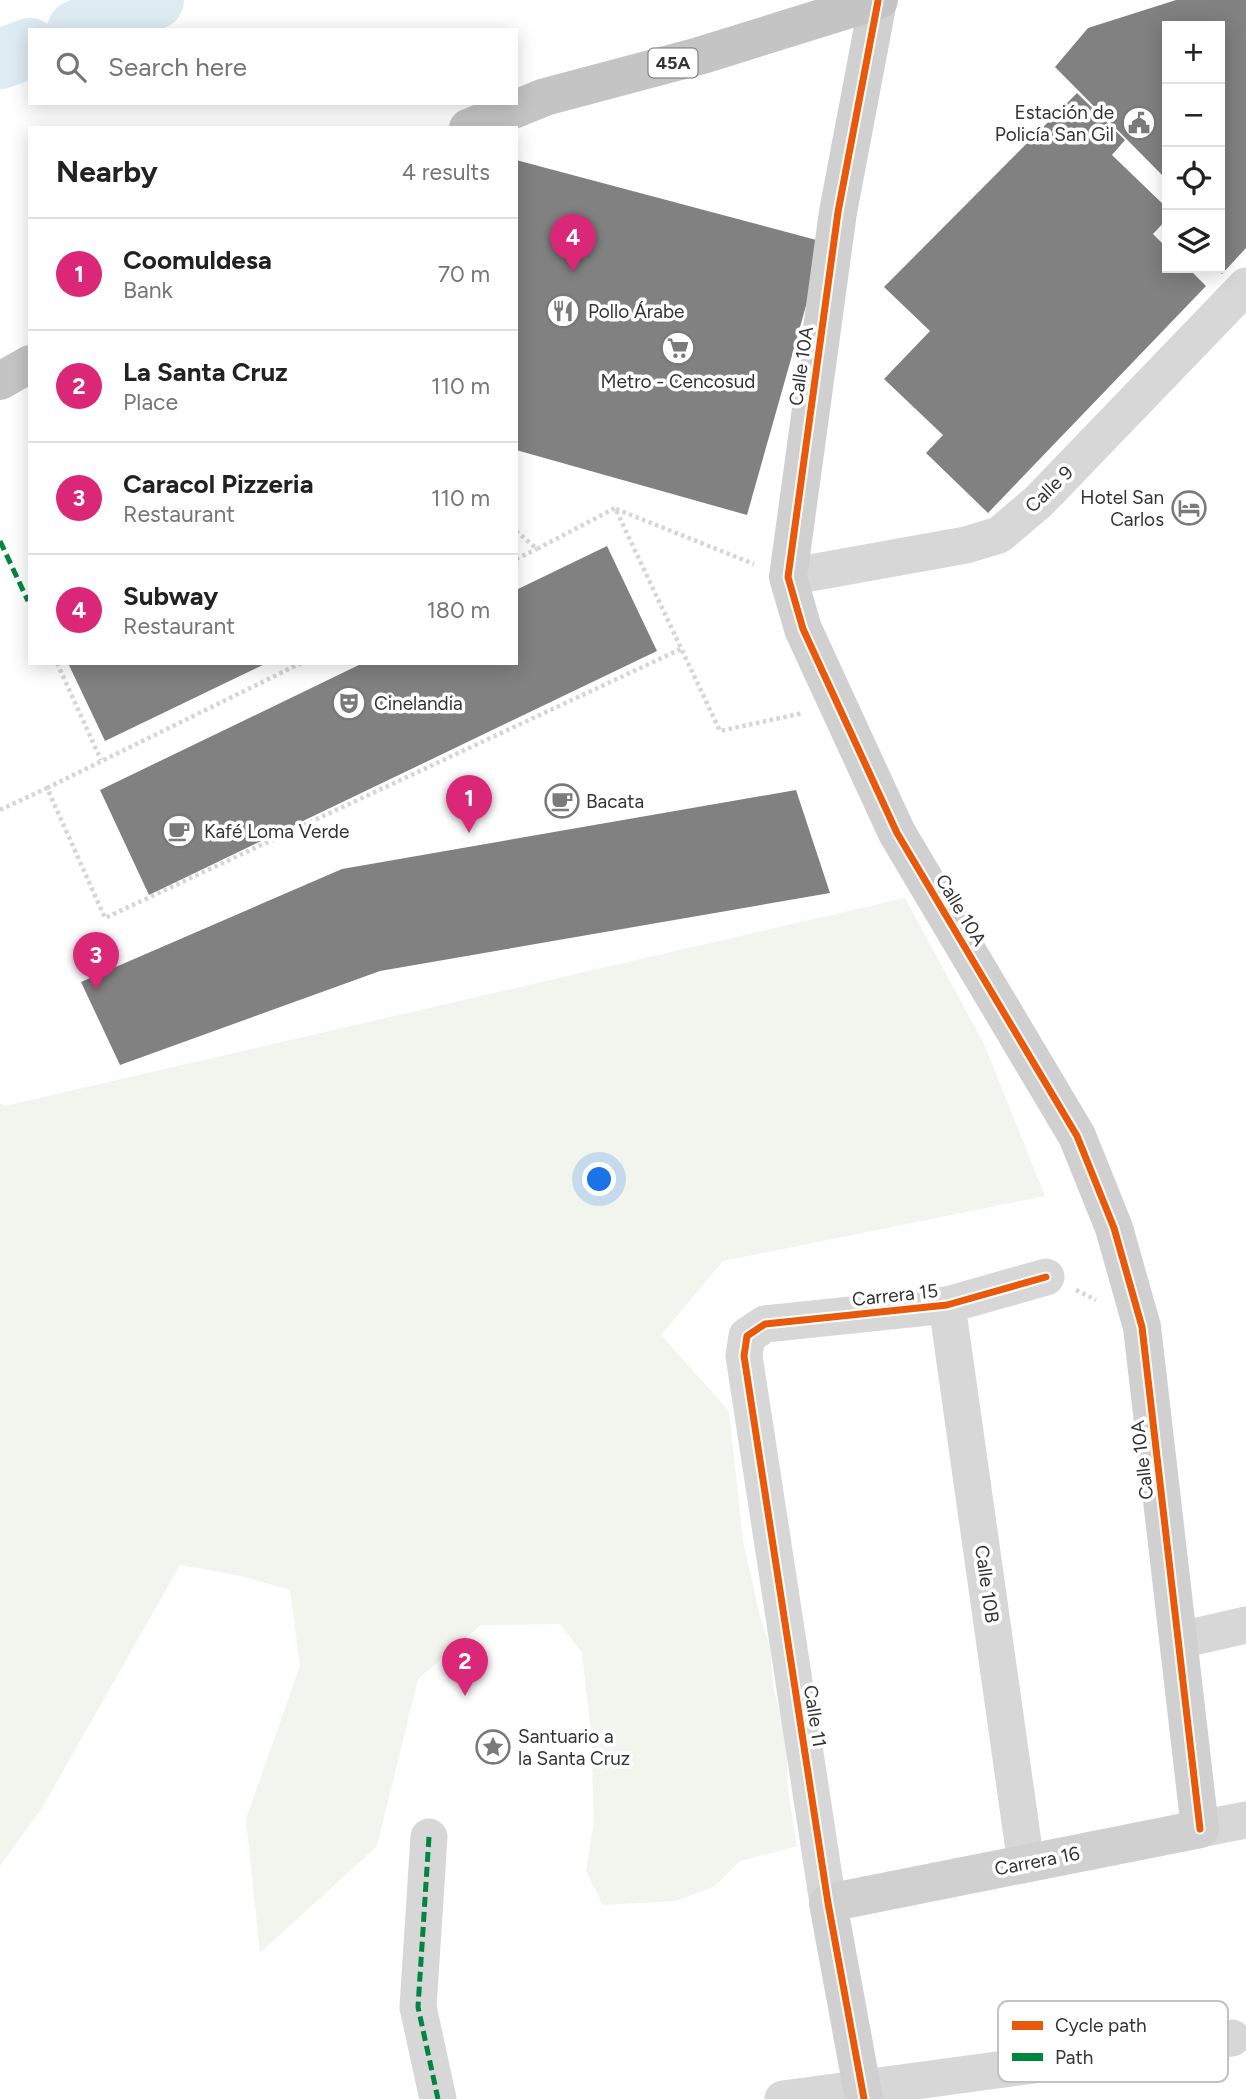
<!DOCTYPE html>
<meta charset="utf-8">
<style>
:root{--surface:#fff;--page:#f6f6f6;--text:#222;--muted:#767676;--line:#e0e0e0;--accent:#db2777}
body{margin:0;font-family:Figtree,sans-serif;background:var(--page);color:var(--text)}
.controls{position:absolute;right:21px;top:21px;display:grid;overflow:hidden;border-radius:0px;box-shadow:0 4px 18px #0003}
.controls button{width:63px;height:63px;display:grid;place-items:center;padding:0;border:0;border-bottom:2px solid var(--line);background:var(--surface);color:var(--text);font:35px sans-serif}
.you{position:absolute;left:600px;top:1180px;width:24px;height:24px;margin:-18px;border:5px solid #fff;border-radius:50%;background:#1a73e8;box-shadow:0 0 0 10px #1a73e833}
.badge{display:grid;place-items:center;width:46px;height:46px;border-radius:50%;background:var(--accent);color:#fff;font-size:23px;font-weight:700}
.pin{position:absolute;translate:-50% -58px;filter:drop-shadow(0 2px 4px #0008)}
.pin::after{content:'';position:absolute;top:37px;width:24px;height:21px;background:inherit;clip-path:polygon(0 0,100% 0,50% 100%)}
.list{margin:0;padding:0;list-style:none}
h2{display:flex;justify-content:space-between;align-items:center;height:91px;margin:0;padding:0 28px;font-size:30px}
h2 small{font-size:23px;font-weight:400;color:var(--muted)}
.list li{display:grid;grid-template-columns:46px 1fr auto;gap:21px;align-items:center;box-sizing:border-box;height:112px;padding:0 28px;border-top:2px solid var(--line)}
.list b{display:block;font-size:26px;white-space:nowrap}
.list p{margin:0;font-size:23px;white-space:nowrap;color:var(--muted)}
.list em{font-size:23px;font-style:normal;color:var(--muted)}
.icon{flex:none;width:38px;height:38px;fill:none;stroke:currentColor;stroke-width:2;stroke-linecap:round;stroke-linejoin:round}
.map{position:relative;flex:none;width:1246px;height:2099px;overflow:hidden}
.search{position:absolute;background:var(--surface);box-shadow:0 4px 18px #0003;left:28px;top:28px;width:490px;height:77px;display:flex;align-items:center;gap:18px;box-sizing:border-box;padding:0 24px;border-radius:0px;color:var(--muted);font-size:26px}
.panel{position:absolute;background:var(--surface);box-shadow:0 4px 18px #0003;left:28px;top:126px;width:490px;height:539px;border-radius:0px}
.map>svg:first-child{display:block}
.green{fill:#f1f5ed}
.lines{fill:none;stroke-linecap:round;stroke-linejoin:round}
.river{stroke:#ddebf3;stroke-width:60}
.building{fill:#818181}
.path{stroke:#d6d6d6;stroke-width:4.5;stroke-dasharray:3.5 3.5;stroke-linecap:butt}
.street{stroke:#d7d7d7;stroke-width:37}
.secondary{stroke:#d0d0d0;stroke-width:38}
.highway{stroke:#c4c4c4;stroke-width:38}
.quiet{stroke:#00873e;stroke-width:5;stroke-dasharray:10 5;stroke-linecap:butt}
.cycleway-casing{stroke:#fff;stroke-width:11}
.cycleway{stroke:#e8590c;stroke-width:7}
.labels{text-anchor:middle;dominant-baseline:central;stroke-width:7;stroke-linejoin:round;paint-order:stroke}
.shield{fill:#fff;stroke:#707070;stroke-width:2}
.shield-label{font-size:18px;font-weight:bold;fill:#333}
.poi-label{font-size:19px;fill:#333;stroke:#fff;text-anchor:start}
.street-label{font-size:19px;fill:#333;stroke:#fff}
.key{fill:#fff;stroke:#c2c2c2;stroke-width:2}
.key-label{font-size:19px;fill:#333}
</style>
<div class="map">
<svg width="1246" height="2099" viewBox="0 0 1246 2099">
<rect width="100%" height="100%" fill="#fff"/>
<!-- green -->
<path class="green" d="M905,898L984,1044L1045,1196L723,1261L661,1335L729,1411L743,1540L759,1613L770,1647L773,1687L786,1734L788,1792L797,1846L740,1861L715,1886L676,1901L603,1905L586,1871L594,1821L591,1733L582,1653L560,1624L481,1625L418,1679L377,1846L260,1953L246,1819L300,1666L290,1590L241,1576L180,1565L42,1808L0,1866V1103L5,1106Z"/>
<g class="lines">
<!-- river -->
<g class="river">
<path d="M77,30L154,0"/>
<path d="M0,59L30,48"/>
</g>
</g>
<!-- building -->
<g class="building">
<path d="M1176,0H1246V248L1222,274L1216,268H1220V26H1167V180L1055,67L1088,28Z"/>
<path d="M1077,93L1125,140L1112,155L1167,208V219L1153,234L1167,248V268H1188L1206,286L988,513L926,453L943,435L884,379L930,331L884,287Z"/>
<path d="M516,160L824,242L747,515L516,450Z"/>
<path d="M607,546L657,651L149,895L100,790L363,663H516V590Z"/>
<path d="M68,663H267L105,741Z"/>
<path d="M796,790L830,893L380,971L120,1065L81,982L342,869Z"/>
</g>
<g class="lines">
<!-- path -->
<g class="path">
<path d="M616,509L754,564"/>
<path d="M516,531L537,549L615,508L720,731L803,713"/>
<path d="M516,559L537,549"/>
<path d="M30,600V604"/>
<path d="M57,663L101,760"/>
<path d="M47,788L301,663"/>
<path d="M0,810L47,788L105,918L681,649"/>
<path d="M1076,1290L1096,1300"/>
</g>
<!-- street -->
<g class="street">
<path d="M788,577L966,545L999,535L1038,502L1246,286"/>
<path d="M947,1305L1026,1864"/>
<path d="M1180,1640L1246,1625"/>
<path d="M1200,1829L1246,1820"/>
<path d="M429,1837L418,2007L438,2099"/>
<path d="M828,1903L744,1356L747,1336L765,1324L947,1305L1046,1277"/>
<path d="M783,2099L1232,2038"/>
</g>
<!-- secondary -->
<path class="secondary" d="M864,2099L828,1903L1200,1829L1142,1327L1114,1228L1077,1136L897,833L803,629L788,577L838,212L878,1"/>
<!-- highway -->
<g class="highway">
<path d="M468,128L545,97L699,56L879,0"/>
<path d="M0,381L30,364"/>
</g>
<!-- quiet -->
<g class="quiet">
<path d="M0,541L28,601"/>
<path d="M429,1837L418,2007L438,2099"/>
</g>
<defs>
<g id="cycleway">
<path d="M878,1L838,212L788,577L803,629L897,833L1077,1136L1114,1228L1142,1327L1200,1829"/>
<path d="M864,2099L828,1903L744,1356L747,1336L765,1324L947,1305L1046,1277"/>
</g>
</defs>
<!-- cycleway casing -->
<use href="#cycleway" class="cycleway-casing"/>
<!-- cycleway -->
<use href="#cycleway" class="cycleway"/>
</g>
<!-- icons -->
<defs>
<symbol id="civic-ring" viewBox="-11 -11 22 22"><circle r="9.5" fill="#fff" stroke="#7a7a7a" stroke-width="1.5"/><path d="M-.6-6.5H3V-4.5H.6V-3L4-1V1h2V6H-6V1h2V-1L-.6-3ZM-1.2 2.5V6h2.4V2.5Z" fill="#7a7a7a"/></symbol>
<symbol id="restaurant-ring" viewBox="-11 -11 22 22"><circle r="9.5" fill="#fff" stroke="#7a7a7a" stroke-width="1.5"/><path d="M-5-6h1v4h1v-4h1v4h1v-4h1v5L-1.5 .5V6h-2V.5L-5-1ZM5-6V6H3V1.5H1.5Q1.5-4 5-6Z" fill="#7a7a7a"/></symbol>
<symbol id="supermarket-ring" viewBox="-11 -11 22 22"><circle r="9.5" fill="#fff" stroke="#7a7a7a" stroke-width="1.5"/><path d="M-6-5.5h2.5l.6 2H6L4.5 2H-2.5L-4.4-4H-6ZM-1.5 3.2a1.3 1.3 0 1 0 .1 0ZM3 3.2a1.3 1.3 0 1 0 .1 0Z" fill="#7a7a7a"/></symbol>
<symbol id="hotel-ring" viewBox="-11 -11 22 22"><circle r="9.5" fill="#fff" stroke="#7a7a7a" stroke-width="1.5"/><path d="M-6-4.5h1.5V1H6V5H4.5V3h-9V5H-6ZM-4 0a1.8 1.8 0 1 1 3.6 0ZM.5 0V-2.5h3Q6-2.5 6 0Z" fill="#7a7a7a"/></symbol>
<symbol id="theatre-ring" viewBox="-11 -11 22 22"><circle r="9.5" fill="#fff" stroke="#7a7a7a" stroke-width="1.5"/><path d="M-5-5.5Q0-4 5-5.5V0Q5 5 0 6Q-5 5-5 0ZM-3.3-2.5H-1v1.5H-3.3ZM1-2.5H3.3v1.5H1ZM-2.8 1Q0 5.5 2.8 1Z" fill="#7a7a7a"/></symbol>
<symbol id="cafe-ring" viewBox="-11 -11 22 22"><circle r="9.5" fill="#fff" stroke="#7a7a7a" stroke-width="1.5"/><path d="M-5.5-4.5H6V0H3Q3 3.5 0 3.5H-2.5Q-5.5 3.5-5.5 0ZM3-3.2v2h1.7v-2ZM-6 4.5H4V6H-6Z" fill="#7a7a7a"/></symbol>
<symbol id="sight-ring" viewBox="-11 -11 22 22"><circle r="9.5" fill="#fff" stroke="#7a7a7a" stroke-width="1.5"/><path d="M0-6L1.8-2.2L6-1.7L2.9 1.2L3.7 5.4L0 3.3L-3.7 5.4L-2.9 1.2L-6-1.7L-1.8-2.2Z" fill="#7a7a7a"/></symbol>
</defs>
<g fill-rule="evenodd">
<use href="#civic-ring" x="1120" y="104" width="38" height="38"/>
<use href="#restaurant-ring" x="544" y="292" width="38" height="38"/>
<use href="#supermarket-ring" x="659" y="329" width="38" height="38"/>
<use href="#hotel-ring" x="1170" y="489" width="38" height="38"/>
<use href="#theatre-ring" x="330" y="684" width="38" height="38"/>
<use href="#cafe-ring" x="543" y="782" width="38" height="38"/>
<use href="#cafe-ring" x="160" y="812" width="38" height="38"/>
<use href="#sight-ring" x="474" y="1728" width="38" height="38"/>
</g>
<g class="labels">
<!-- shield labels -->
<rect class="shield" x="648.5" y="48.5" width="49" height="29" rx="5"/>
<g class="shield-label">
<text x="673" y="63">45A</text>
</g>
<!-- poi labels -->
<g class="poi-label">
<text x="1114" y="112" text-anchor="end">Estación de<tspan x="1114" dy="22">Policía San Gil</tspan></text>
<text x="588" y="311">Pollo Árabe</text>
<text x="678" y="381" text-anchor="middle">Metro - Cencosud</text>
<text x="1164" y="497" text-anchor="end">Hotel San<tspan x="1164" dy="22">Carlos</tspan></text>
<text x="374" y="703">Cinelandia</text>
<text x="586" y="801">Bacata</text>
<text x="204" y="831">Kafé Loma Verde</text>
<text x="518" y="1736">Santuario a<tspan x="518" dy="22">la Santa Cruz</tspan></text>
</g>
<!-- street labels -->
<g class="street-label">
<text transform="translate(801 366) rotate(-82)">Calle 10A</text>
<text transform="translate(1049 489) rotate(-44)">Calle 9</text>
<text transform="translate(961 910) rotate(59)">Calle 10A</text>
<text transform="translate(895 1295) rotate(-6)">Carrera 15</text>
<text transform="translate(1142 1460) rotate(-97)">Calle 10A</text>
<text transform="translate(987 1584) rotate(82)">Calle 10B</text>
<text transform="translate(815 1716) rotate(81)">Calle 11</text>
<text transform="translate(1037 1861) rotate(-11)">Carrera 16</text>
</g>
</g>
<!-- legend -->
<rect x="998" y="2001" width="230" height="81" rx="10" class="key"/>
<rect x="1012" y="2021" width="31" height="9" fill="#e8590c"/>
<rect x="1012" y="2053" width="31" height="8" fill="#00873e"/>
<g class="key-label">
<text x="1055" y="2032">Cycle path</text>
<text x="1055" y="2064">Path</text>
</g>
</svg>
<div class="controls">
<button>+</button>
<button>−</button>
<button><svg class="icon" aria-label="locate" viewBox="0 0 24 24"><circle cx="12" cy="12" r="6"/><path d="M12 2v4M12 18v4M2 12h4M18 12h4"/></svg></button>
<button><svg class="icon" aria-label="layers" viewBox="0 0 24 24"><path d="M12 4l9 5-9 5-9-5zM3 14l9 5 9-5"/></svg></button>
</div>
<div class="you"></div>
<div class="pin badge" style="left:469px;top:833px">1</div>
<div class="pin badge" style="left:465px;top:1696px">2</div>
<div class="pin badge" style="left:96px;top:990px">3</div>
<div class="pin badge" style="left:573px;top:272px">4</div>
<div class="search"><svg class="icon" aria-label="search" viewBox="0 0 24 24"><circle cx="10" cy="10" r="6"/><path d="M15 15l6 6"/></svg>Search here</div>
<section class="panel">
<h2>Nearby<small>4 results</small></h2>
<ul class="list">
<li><span class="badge">1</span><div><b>Coomuldesa</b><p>Bank</p></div><em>70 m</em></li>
<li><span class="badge">2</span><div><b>La Santa Cruz</b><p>Place</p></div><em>110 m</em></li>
<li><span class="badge">3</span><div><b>Caracol Pizzeria</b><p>Restaurant</p></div><em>110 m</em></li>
<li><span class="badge">4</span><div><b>Subway</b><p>Restaurant</p></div><em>180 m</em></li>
</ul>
</section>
</div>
